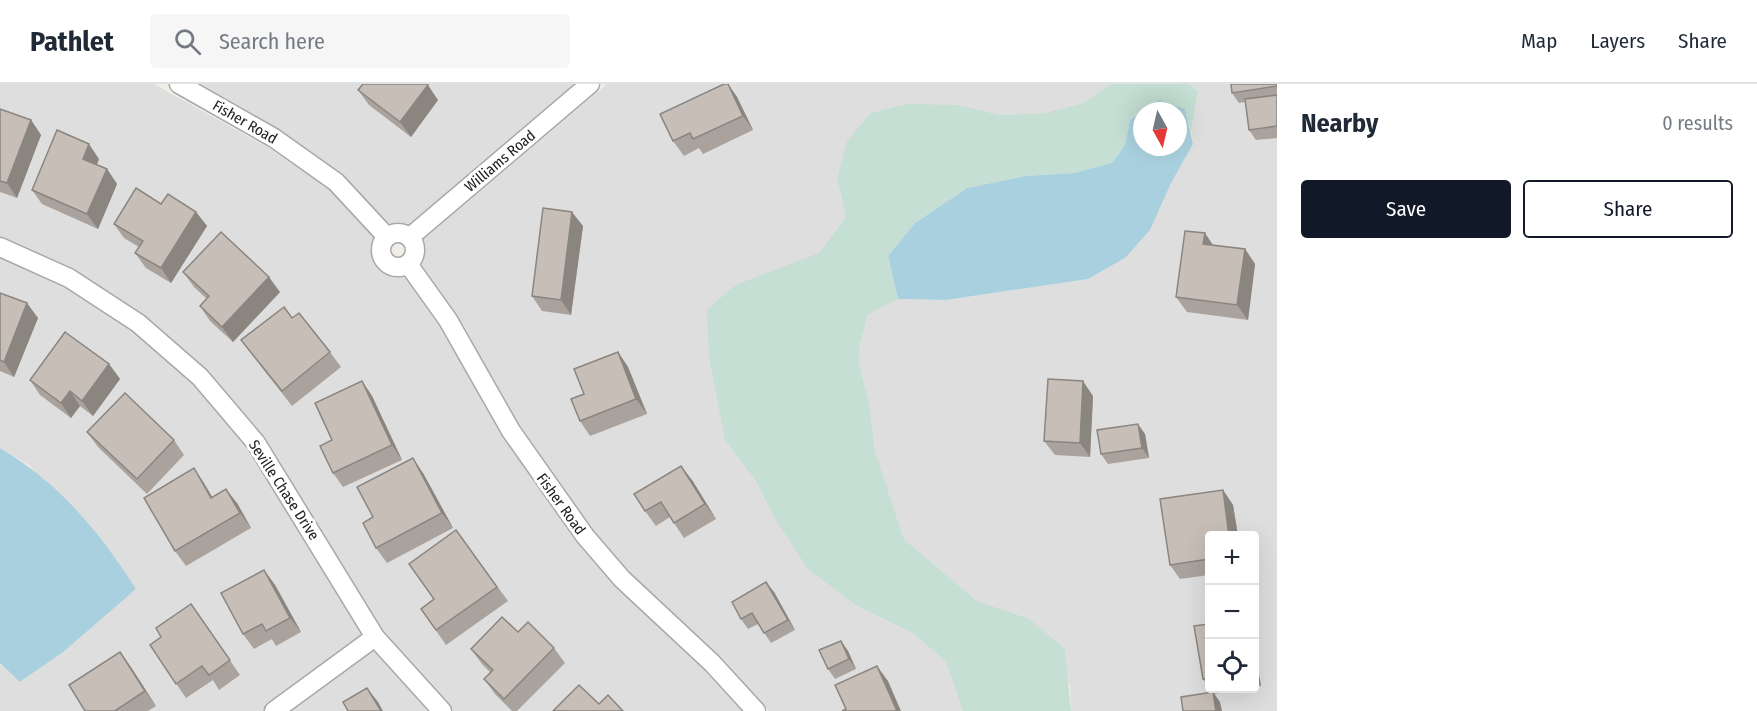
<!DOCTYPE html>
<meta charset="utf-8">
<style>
:root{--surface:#fff;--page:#f6f6f7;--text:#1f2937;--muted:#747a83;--line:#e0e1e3;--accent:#111827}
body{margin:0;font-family:"Fira Sans Condensed",sans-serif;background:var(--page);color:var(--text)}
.controls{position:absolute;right:18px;bottom:18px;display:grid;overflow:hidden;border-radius:6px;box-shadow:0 6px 24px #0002}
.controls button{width:54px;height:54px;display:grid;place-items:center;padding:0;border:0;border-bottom:2px solid var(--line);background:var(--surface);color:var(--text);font:30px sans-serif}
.compass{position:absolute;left:1133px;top:18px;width:54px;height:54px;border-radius:50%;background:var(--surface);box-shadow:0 6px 24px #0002;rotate:172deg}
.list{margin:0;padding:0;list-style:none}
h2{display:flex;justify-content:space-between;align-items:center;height:78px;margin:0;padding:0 24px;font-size:26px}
h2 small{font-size:20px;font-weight:400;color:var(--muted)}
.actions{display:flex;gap:12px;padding:18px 24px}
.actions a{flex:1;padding:14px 0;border:2px solid var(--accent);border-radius:6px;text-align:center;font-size:21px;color:var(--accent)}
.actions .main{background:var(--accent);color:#fff}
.icon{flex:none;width:33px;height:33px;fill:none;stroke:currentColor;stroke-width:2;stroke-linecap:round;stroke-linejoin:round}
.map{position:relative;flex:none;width:1277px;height:627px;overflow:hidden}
header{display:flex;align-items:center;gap:36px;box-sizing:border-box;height:84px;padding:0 30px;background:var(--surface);border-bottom:2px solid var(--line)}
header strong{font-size:28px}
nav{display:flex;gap:33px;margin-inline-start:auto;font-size:21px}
.search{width:420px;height:54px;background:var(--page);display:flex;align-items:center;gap:15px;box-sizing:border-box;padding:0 21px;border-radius:6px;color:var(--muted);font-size:22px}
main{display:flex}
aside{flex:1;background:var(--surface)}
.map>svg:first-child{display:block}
.residential{fill:#dfdede;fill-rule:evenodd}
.wetland{fill:#c5dfd4}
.water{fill:#a9d0de}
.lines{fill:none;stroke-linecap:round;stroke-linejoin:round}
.minor-casing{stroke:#a8a8a8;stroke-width:21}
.minor{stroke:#fff;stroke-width:18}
.wall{fill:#aaa39d}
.shaded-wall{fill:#8b8580}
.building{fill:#c6beb7;stroke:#8b8580;stroke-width:1.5}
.labels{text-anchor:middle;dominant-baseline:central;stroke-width:6;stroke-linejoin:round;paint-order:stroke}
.street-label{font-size:15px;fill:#212121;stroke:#fff}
</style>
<header>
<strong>Pathlet</strong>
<div class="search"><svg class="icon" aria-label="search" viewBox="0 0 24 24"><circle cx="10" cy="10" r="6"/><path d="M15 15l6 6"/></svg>Search here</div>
<nav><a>Map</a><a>Layers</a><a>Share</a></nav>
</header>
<main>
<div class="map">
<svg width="1277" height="627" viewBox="0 0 1277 627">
<rect width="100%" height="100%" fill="#f1eee8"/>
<!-- residential -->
<g class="residential">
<path d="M0,0H154L269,64L330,106L374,154L372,169L377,183L392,193H405L417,209L440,242L503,353L577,459L616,503L705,587L742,627H0V579L21,598L62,569L136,505L30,382L0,364Z"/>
<path d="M200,0H574L409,140L398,138L388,140L342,90L278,45Z"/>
<path d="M607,0H1111L1083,19L1044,29L1000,31L959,21L837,95L846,133L819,169L725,356L755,396L772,430L857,522L914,550L946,578L963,627H769L718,570L629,488L592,445L519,341L456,230L421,181L425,168L423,156Z"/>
<path d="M1189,0H1277V627H1071L1070,600L1028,534L977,517L904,455L875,367L869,319L859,280L860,260L868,231L898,215L946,216L1088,195L1125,174L1193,60L1191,48L1198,7ZM1210,452H1254V604H1210Z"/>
</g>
<!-- wetland -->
<path class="wetland" d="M1111,0H1189L1198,7L1191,48L1185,25L1142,27L1130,36L1125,61L1112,79L1073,89L1025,92L967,104L915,139L888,172L898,215L868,231L860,260L859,280L869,319L875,367L904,455L977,517L1028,534L1065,565L1071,627H963L946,578L914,550L857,522L808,485L772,430L755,396L725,356L709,274L707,226L735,201L819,169L846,133L837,95L847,57L871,29L906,20L959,21L1000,31L1044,29L1083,19Z"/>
<!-- water -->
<g class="water">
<path d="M1159,16L1185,25L1193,60L1171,99L1150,146L1125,174L1088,195L946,216L898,215L888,172L915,139L967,104L1025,92L1073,89L1112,79L1125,61L1130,36L1142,28V63H1178V27H1144Z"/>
<path d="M0,364C59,399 99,447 136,505L62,569L20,598L0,579Z"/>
</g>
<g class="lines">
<defs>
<g id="minor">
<path d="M179,0L274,54L336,98L387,153"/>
<circle cx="398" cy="166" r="17"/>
<path d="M410,153L590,0"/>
<path d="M0,163L69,194L138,239L200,293L256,359L375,553L442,627"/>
<path d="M408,180L448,236L511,347L585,452L622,495L712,579L756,627"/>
<path d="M274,627L375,553"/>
</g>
</defs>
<!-- minor casing -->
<use href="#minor" class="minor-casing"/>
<!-- minor -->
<use href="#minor" class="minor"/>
</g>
<!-- wall -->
<g class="wall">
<path d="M728,0L737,13L753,46L703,70L699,64L684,72L673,57Z"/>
<path d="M1277,0V54L1256,56L1249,46L1245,18L1239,19L1232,9Z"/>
<path d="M358,6L438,16L411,53L369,21Z"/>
<path d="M0,25L31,36L41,51L17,114L0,108Z"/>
<path d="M99,75L97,81L107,85L117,100L98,145L42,120L32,106Z"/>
<path d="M161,120L196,128L207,142L171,199L146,184L135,169L139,163L124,154L114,140Z"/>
<path d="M583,142L571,231L542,227L532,212Z"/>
<path d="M1213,161L1245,165L1255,180L1248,236L1187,228L1176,213Z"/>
<path d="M183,188L280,208L233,258L210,237L200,222L207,215L194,203Z"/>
<path d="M0,209L38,234L14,293L0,287Z"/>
<path d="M292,234L330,268L341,283L292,322L252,271L241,256Z"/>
<path d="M618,268L628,283L647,330L590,352L580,337L584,310Z"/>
<path d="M109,280L120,295L93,332L80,322L71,334L40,311L30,296Z"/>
<path d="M362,297L372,312L402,376L343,403L333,389L332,356Z"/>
<path d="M1093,312L1090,373L1055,371L1044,357Z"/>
<path d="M87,348L174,356L184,371L147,410L98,363Z"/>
<path d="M1145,350L1149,374L1108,380L1101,370Z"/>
<path d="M194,384L212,413L237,419L251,444L186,482L175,467Z"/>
<path d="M423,389L453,444L387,479L376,464L373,433Z"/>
<path d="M692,396L716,435L684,454L670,433L656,442L645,427Z"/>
<path d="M1223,406L1233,421L1238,452H1209V491L1180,495L1170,481Z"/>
<path d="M456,446L508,517L446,561L421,525L434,515Z"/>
<path d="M264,486L275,501L301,548L276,562L272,555L254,565L243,550Z"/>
<path d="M774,508L795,546L771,559L758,540L748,545L741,535Z"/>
<path d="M191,520L240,591L219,606L213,596L186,614L150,561L161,553Z"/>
<path d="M1209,540V604L1203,595Z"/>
<path d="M518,548L554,564L565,579L517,627H512L495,610L484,595L491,589L482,580L471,565Z"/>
<path d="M841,557L848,567L856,585L835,595L828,585Z"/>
<path d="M1254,563L1261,602L1254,603Z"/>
<path d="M120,568L156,622L148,627H85Z"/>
<path d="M1210,604H1247L1214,610L1220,618Z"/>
</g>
<!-- shaded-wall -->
<g class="shaded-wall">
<path d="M728,0L737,13L753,46L743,32Z"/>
<path d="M428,1L438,16L411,53L400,38Z"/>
<path d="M31,36L41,51L17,114L7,99Z"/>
<path d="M89,60L99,75L93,90L83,75Z"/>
<path d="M107,85L117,100L98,145L87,130Z"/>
<path d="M196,128L207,142L171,199L161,184Z"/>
<path d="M572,128L583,142L571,231L561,216Z"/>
<path d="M1205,149L1215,164L1203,160Z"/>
<path d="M1245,165L1255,180L1248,236L1237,221Z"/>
<path d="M269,193L280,208L233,258L222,243Z"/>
<path d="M27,219L38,234L14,293L4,278Z"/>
<path d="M618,268L628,283L647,330L636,315Z"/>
<path d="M109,280L120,295L93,332L82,317Z"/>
<path d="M362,297L372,312L402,376L392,361Z"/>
<path d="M1083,297L1093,312L1090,373L1080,359Z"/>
<path d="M70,307L80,322L71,334L61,319Z"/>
<path d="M1138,340L1145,350L1149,374L1142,364Z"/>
<path d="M413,374L423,389L453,444L442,429Z"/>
<path d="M681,382L692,396L716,435L705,420Z"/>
<path d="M194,384L204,399L221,428L211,414Z"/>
<path d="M226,405L237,419L251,444L240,429Z"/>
<path d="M1223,406L1233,421L1238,452H1229Z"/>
<path d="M264,486L275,501L301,548L290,534Z"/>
<path d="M766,498L774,508L795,546L788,536Z"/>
<path d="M841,557L848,567L856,585L849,575Z"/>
<path d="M1254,563L1261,602L1254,593Z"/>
<path d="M120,568L131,583L156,622L145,607Z"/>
<path d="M877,582L888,597L901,627H897Z"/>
<path d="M367,604L378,618L383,627H381Z"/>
<path d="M1213,608L1220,618L1222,627H1216Z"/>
</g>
<!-- building -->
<g class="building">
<path d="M363,0H427L428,1L400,38L358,6Z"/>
<path d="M724,0H728L743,32L693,55L690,49L673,57L660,30Z"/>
<path d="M1231,0H1277V2L1232,9Z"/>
<path d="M1277,11V42L1249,46L1245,15Z"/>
<path d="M0,25L31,36L7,99L0,97Z"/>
<path d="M57,46L89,60L83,75L107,85L87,130L32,106Z"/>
<path d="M136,104L161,120L168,110L196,128L161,184L135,169L143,157L114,140Z"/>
<path d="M543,124L572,128L561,216L532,212Z"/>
<path d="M1185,147L1205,149L1203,160L1245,165L1237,221L1176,213Z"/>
<path d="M221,148L269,193L222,243L200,222L209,212L183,188Z"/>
<path d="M0,209L27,219L4,278L0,276Z"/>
<path d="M284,223L292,234L299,229L330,268L282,307L241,256Z"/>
<path d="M65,248L109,280L82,317L70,307L61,319L30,296Z"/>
<path d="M618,268L636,315L580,337L571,315L584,310L574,285Z"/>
<path d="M1048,295L1083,297L1080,359L1044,357Z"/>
<path d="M362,297L392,361L333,389L320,362L332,356L315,319Z"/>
<path d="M125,309L174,356L137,395L87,348Z"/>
<path d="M1138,340L1142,364L1101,370L1097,346Z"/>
<path d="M413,374L442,429L376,464L363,439L373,433L357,403Z"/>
<path d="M681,382L705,420L674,439L661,418L645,427L634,410Z"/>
<path d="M194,384L211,414L226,405L240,429L175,467L144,414Z"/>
<path d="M1223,406L1229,452H1209V475L1170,481L1160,415Z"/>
<path d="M456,446L497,503L436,546L421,525L434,515L409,480Z"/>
<path d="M264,486L290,534L266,547L262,540L243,550L221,509Z"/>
<path d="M766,498L788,536L764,549L752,529L741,535L732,518Z"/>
<path d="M191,520L230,576L209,591L202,582L176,600L150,561L161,553L156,544Z"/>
<path d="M502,533L518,548L528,538L554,564L504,615L484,595L493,586L471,565Z"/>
<path d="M1209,540V594L1203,595L1194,542Z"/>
<path d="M841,557L849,575L828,585L819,566Z"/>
<path d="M120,568L145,607L116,626L117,627H85L69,601Z"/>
<path d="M877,582L897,627H842L846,625L835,601Z"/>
<path d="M579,601L599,620L608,611L623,627H553Z"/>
<path d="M367,604L381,627H348L343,618Z"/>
<path d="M1213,608L1216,627H1183L1181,613Z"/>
</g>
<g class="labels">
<!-- street labels -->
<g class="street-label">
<text transform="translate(245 38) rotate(30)">Fisher Road</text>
<text transform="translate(500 77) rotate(-40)">Williams Road</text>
<text transform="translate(284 406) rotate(57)">Seville Chase Drive</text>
<text transform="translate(561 420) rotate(54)">Fisher Road</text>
</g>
</g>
</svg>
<div class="controls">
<button>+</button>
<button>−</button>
<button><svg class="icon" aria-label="locate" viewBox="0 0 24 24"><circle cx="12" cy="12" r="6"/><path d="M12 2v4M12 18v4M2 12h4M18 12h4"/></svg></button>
</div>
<svg class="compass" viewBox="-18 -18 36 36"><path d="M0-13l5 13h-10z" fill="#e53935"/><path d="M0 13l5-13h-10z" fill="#747a83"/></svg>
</div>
<aside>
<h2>Nearby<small>0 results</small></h2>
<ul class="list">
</ul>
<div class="actions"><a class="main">Save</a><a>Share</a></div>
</aside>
</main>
